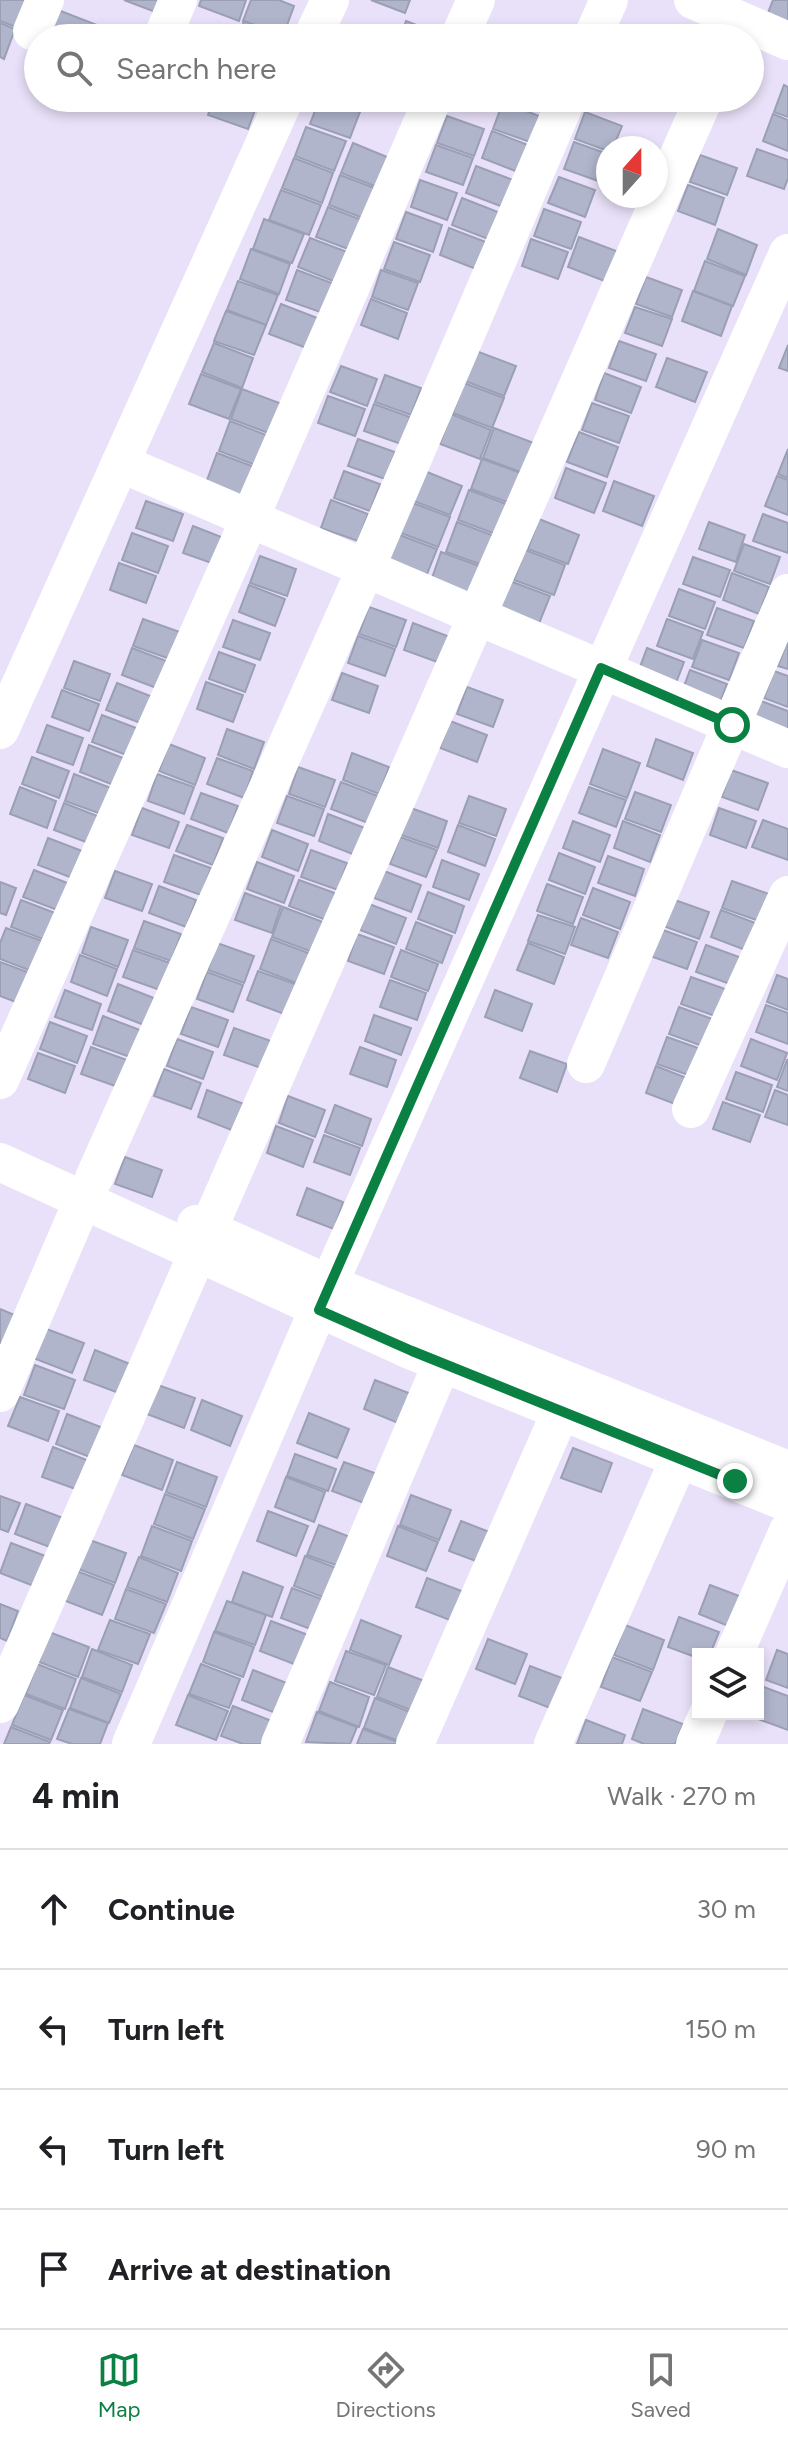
<!DOCTYPE html>
<meta charset="utf-8">
<style>
:root{--surface:#fff;--page:#f6f6f6;--text:#202124;--muted:#757577;--line:#e0e0e0;--accent:#0b8043}
body{margin:0;font-family:Figtree,sans-serif;background:var(--page);color:var(--text)}
.controls{position:absolute;right:24px;bottom:24px;display:grid;overflow:hidden;border-radius:0px;box-shadow:0 4px 12px #0003}
.controls button{width:72px;height:72px;display:grid;place-items:center;padding:0;border:0;border-bottom:2px solid var(--line);background:var(--surface);color:var(--text);font:40px sans-serif}
.compass{position:absolute;left:596px;top:136px;width:72px;height:72px;border-radius:50%;background:var(--surface);box-shadow:0 4px 12px #0003;rotate:21deg}
.stop{position:absolute;width:24px;height:24px;margin:-18px;border:6px solid #0b8043;border-radius:50%;background:#fff}
.stop.end{background:#0b8043;border-color:#fff;box-shadow:0 2px 8px #0008}
.list{margin:0;padding:0;list-style:none}
h2{display:flex;justify-content:space-between;align-items:center;height:104px;margin:0;padding:0 32px;font-size:34px}
h2 small{font-size:26px;font-weight:400;color:var(--muted)}
.list li{display:grid;grid-template-columns:52px 1fr auto;gap:24px;align-items:center;box-sizing:border-box;height:120px;padding:0 32px;border-top:2px solid var(--line)}
.list b{display:block;font-size:30px;white-space:nowrap}
.list em{font-size:26px;font-style:normal;color:var(--muted)}
.icon{flex:none;width:44px;height:44px;fill:none;stroke:currentColor;stroke-width:2;stroke-linecap:round;stroke-linejoin:round}
.map{position:relative;flex:none;width:788px;height:1744px;overflow:hidden}
.search{position:absolute;background:var(--surface);box-shadow:0 4px 12px #0003;left:24px;right:24px;top:24px;height:88px;display:flex;align-items:center;gap:20px;box-sizing:border-box;padding:0 28px;border-radius:44px;color:var(--muted);font-size:30px}
.sheet{height:584px;background:var(--surface)}
nav{display:flex;justify-content:space-around;align-items:center;box-sizing:border-box;height:112px;border-top:2px solid var(--line);background:var(--surface);font-size:22px;color:var(--muted)}
nav a{display:grid;justify-items:center;gap:4px}
nav .on{color:var(--accent)}
.map>svg:first-child{display:block}
.building{fill:#b0b5cc;stroke:#9a9fb5;stroke-width:2}
.lines{fill:none;stroke-linecap:round;stroke-linejoin:round}
.street{stroke:#fff;stroke-width:38}
.route{stroke:#0b8043;stroke-width:10}
</style>
<div class="map">
<svg width="788" height="1744" viewBox="0 0 788 1744">
<rect width="100%" height="100%" fill="#e9e1f9"/>
<!-- building -->
<g class="building">
<path d="M0,0H26L16,27L0,21Z"/>
<path d="M124,0H163L158,13Z"/>
<path d="M201,0H246L239,21L199,6Z"/>
<path d="M251,0H279L294,6L283,36L243,21Z"/>
<path d="M371,0H410L405,13Z"/>
<path d="M773,0H788V26L766,18Z"/>
<path d="M58,10L97,25L92,38H47Z"/>
<path d="M244,21L283,36V38H238Z"/>
<path d="M406,21L443,35L442,38H400Z"/>
<path d="M0,23L15,29L4,59L0,57Z"/>
<path d="M784,85L788,87V117L774,112Z"/>
<path d="M214,98L259,99L248,129L208,115Z"/>
<path d="M320,98H333L361,109L350,138L310,124Z"/>
<path d="M339,98H366L362,107Z"/>
<path d="M503,102L539,116L530,142L493,129Z"/>
<path d="M585,112L622,126L613,148H608V151L575,139Z"/>
<path d="M773,114L788,120V151L763,141Z"/>
<path d="M447,116L484,129L474,156L437,143Z"/>
<path d="M306,127L346,141L334,171L295,156Z"/>
<path d="M492,131L528,145L518,172L482,158Z"/>
<path d="M574,142L608,154V163L601,182L564,169Z"/>
<path d="M353,143L392,159L380,188L341,173Z"/>
<path d="M436,145L473,158L463,185L426,172Z"/>
<path d="M757,149L788,160V178L784,189L747,176Z"/>
<path d="M700,155L737,168L727,195L690,182Z"/>
<path d="M294,158L333,173L322,203L282,188Z"/>
<path d="M476,166L513,180L503,207L466,193Z"/>
<path d="M340,175L380,190L368,220L329,205Z"/>
<path d="M559,177L595,190L585,217L548,203Z"/>
<path d="M420,180L457,193L447,220L411,207Z"/>
<path d="M688,185L724,198L715,225L678,211Z"/>
<path d="M281,190L321,205L309,235L269,220Z"/>
<path d="M462,198L498,212L488,239L452,225Z"/>
<path d="M328,207L367,222L356,252L316,237Z"/>
<path d="M544,209L581,222L571,249L534,236Z"/>
<path d="M406,212L442,225L433,252L396,239Z"/>
<path d="M264,219L304,234L292,263L253,249Z"/>
<path d="M449,228L486,242L476,269L440,255Z"/>
<path d="M718,229L757,245L746,275L707,259Z"/>
<path d="M579,237L619,252L607,282L568,267Z"/>
<path d="M310,238L350,253L338,283L298,267Z"/>
<path d="M531,239L568,252L558,279L522,266Z"/>
<path d="M394,242L430,255L420,282L384,269Z"/>
<path d="M251,249L290,264L279,294L240,279Z"/>
<path d="M705,261L745,276L733,306L694,291Z"/>
<path d="M297,270L337,285L326,314L286,300Z"/>
<path d="M381,270L418,283L408,310L372,297Z"/>
<path d="M646,277L682,290L672,317L636,304Z"/>
<path d="M238,281L278,295L266,325L227,310Z"/>
<path d="M693,291L732,306L721,336L682,321Z"/>
<path d="M371,299L407,313L398,339L361,325Z"/>
<path d="M281,304L320,319L309,349L269,334Z"/>
<path d="M635,307L672,319L662,346L625,333Z"/>
<path d="M226,311L266,325L254,355L214,341Z"/>
<path d="M619,341L656,354L646,381L609,368Z"/>
<path d="M214,343L253,358L242,388L202,372Z"/>
<path d="M788,345V371L779,368Z"/>
<path d="M476,351L516,366L504,396L465,381Z"/>
<path d="M667,358L707,372L695,402L656,387Z"/>
<path d="M341,366L377,379L367,406L330,392Z"/>
<path d="M604,373L641,387L631,413L595,400Z"/>
<path d="M201,374L241,389L229,419L189,404Z"/>
<path d="M385,375L421,388L411,415L375,402Z"/>
<path d="M464,383L504,398L492,428L453,413Z"/>
<path d="M242,389L282,404L271,434L231,419Z"/>
<path d="M328,396L365,409L355,436L318,423Z"/>
<path d="M592,403L629,416L619,443L582,430Z"/>
<path d="M374,404L410,417L401,444L364,431Z"/>
<path d="M451,414L491,430L480,459L440,444Z"/>
<path d="M230,421L269,436L258,466L219,451Z"/>
<path d="M494,428L534,443L523,473L483,458Z"/>
<path d="M579,432L618,447L607,477L567,462Z"/>
<path d="M358,439L395,452L385,479L348,466Z"/>
<path d="M788,449V478L778,474Z"/>
<path d="M217,453L257,468L246,497L206,483Z"/>
<path d="M482,459L521,473L510,503L471,489Z"/>
<path d="M566,468L606,483L594,513L555,498Z"/>
<path d="M422,470L462,486L450,515L411,500Z"/>
<path d="M344,471L380,484L370,511L334,498Z"/>
<path d="M777,476L788,480V515L765,506Z"/>
<path d="M614,481L654,496L642,526L603,511Z"/>
<path d="M469,490L509,505L498,535L458,520Z"/>
<path d="M331,500L368,514L358,541L321,528Z"/>
<path d="M146,501L183,514L173,541L136,528Z"/>
<path d="M410,502L450,517L438,547L398,532Z"/>
<path d="M763,514L788,523V553L753,541Z"/>
<path d="M539,519L579,535L568,564L528,549Z"/>
<path d="M457,522L497,537L485,566L446,552Z"/>
<path d="M709,522L745,535L736,562L699,549Z"/>
<path d="M193,526L229,540L220,566L183,553Z"/>
<path d="M132,533L168,546L158,573L122,560Z"/>
<path d="M397,534L437,549L425,579L386,564Z"/>
<path d="M744,544L780,557L770,584L734,571Z"/>
<path d="M525,550L565,565L554,595L514,580Z"/>
<path d="M441,552L482,567L471,597L431,581Z"/>
<path d="M260,556L296,569L287,596L250,583Z"/>
<path d="M693,557L730,570L720,597L683,584Z"/>
<path d="M119,563L156,576L146,603L110,590Z"/>
<path d="M732,573L769,587L759,614L723,600Z"/>
<path d="M510,581L550,596L538,626L499,611Z"/>
<path d="M249,585L285,599L275,626L239,612Z"/>
<path d="M679,589L715,602L705,629L669,616Z"/>
<path d="M369,607L406,620L396,647L359,634Z"/>
<path d="M717,608L754,621L744,648L707,635Z"/>
<path d="M143,619L180,632L170,659L133,646Z"/>
<path d="M667,619L703,632L693,659L657,646Z"/>
<path d="M233,620L270,633L260,660L223,647Z"/>
<path d="M413,623L450,637L440,663L404,650Z"/>
<path d="M358,636L395,649L385,676L348,663Z"/>
<path d="M702,640L739,653L729,680L692,667Z"/>
<path d="M788,640V669L778,666Z"/>
<path d="M132,648L169,662L159,689L122,675Z"/>
<path d="M647,648L684,662L674,688L637,675Z"/>
<path d="M219,652L255,665L245,692L209,679Z"/>
<path d="M74,661L110,674L100,701L64,688Z"/>
<path d="M690,670L727,684L717,710L680,697Z"/>
<path d="M774,671L788,676V707L764,698Z"/>
<path d="M342,673L378,686L369,713L332,700Z"/>
<path d="M206,682L243,695L233,722L197,709Z"/>
<path d="M117,683L153,697L143,724L106,710Z"/>
<path d="M467,687L503,700L493,727L457,714Z"/>
<path d="M62,690L99,704L89,731L52,717Z"/>
<path d="M761,701L788,711V741L751,728Z"/>
<path d="M102,715L139,729L129,756L92,742Z"/>
<path d="M450,721L487,735L477,762L440,748Z"/>
<path d="M47,725L83,738L73,765L37,752Z"/>
<path d="M227,729L264,742L254,769L218,755Z"/>
<path d="M656,739L693,753L683,780L647,766Z"/>
<path d="M169,744L205,758L195,785L159,771Z"/>
<path d="M89,745L126,759L116,786L80,772Z"/>
<path d="M603,749L640,763L627,798L590,784Z"/>
<path d="M352,753L389,767L379,794L343,780Z"/>
<path d="M32,757L69,771L59,798L22,784Z"/>
<path d="M217,758L253,771L244,798L207,784Z"/>
<path d="M298,767L335,780L325,807L289,794Z"/>
<path d="M731,770L768,783L758,810L722,797Z"/>
<path d="M74,774L111,788L101,814L65,801Z"/>
<path d="M157,774L194,787L184,814L148,801Z"/>
<path d="M341,782L378,796L368,823L331,809Z"/>
<path d="M20,787L56,801L47,828L10,814Z"/>
<path d="M589,787L626,800L616,827L579,813Z"/>
<path d="M635,792L671,805L661,832L625,819Z"/>
<path d="M201,793L238,806L228,833L191,819Z"/>
<path d="M287,796L324,809L314,836L277,823Z"/>
<path d="M469,796L506,809L496,836L459,823Z"/>
<path d="M64,803L100,817L91,844L54,830Z"/>
<path d="M142,808L179,822L169,848L132,835Z"/>
<path d="M411,808L447,821L438,848L401,835Z"/>
<path d="M719,808L756,821L746,848L710,835Z"/>
<path d="M328,814L365,828L355,855L319,841Z"/>
<path d="M763,820L788,829V860L752,847Z"/>
<path d="M573,821L610,835L600,862L563,848Z"/>
<path d="M623,821L660,835L650,862L614,848Z"/>
<path d="M187,825L223,838L213,865L176,851Z"/>
<path d="M458,825L495,839L485,866L448,852Z"/>
<path d="M272,830L308,844L298,871L262,857Z"/>
<path d="M400,837L437,850L426,877L390,864Z"/>
<path d="M48,838L85,852L75,879L38,865Z"/>
<path d="M311,850L347,863L338,890L301,877Z"/>
<path d="M559,853L595,867L585,894L549,880Z"/>
<path d="M174,855L211,868L201,895L164,882Z"/>
<path d="M608,856L644,869L635,896L598,883Z"/>
<path d="M442,860L479,874L469,900L433,887Z"/>
<path d="M257,862L294,876L284,903L247,889Z"/>
<path d="M34,870L70,884L60,911L23,897Z"/>
<path d="M115,871L152,884L142,911L105,898Z"/>
<path d="M384,871L421,885L411,912L374,898Z"/>
<path d="M299,880L335,893L326,920L289,906Z"/>
<path d="M732,881L769,894L759,921L722,908Z"/>
<path d="M0,882L16,888L6,915L0,913Z"/>
<path d="M547,884L583,897L573,924L537,911Z"/>
<path d="M159,886L196,900L186,927L149,913Z"/>
<path d="M593,888L630,902L620,929L583,915Z"/>
<path d="M428,892L464,906L455,933L418,919Z"/>
<path d="M245,893L281,906L272,933L235,920Z"/>
<path d="M672,899L709,912L699,939L663,926Z"/>
<path d="M21,900L58,914L48,941L11,927Z"/>
<path d="M369,904L406,918L396,944L360,930Z"/>
<path d="M283,907L323,922L312,952L272,937Z"/>
<path d="M721,910L758,924L748,951L711,937Z"/>
<path d="M538,915L575,927L565,954L528,941Z"/>
<path d="M581,918L618,932L608,958L571,945Z"/>
<path d="M144,921L181,934L171,961L134,948Z"/>
<path d="M416,922L452,936L442,963L406,949Z"/>
<path d="M91,927L128,940L118,967L82,953Z"/>
<path d="M6,928L45,942L34,972L0,959V943Z"/>
<path d="M660,929L697,942L687,969L650,956Z"/>
<path d="M357,934L394,947L384,974L348,961Z"/>
<path d="M271,939L311,954L299,984L260,969Z"/>
<path d="M217,943L254,956L244,983L208,970Z"/>
<path d="M528,943L564,957L554,984L517,970Z"/>
<path d="M706,945L742,958L733,985L696,972Z"/>
<path d="M133,950L170,963L160,990L123,977Z"/>
<path d="M401,950L438,964L428,991L391,977Z"/>
<path d="M80,955L117,969L107,996L71,982Z"/>
<path d="M0,962L33,974L21,1004L0,996Z"/>
<path d="M258,971L298,985L287,1015L247,1000Z"/>
<path d="M207,972L243,985L233,1012L197,999Z"/>
<path d="M777,975L788,979V1010L767,1002Z"/>
<path d="M691,977L728,990L718,1017L681,1004Z"/>
<path d="M390,980L426,993L417,1020L380,1007Z"/>
<path d="M118,984L154,998L144,1025L108,1011Z"/>
<path d="M65,990L101,1004L92,1030L55,1017Z"/>
<path d="M495,990L532,1004L522,1031L485,1017Z"/>
<path d="M766,1005L788,1013V1044L756,1032Z"/>
<path d="M191,1007L228,1020L218,1047L181,1034Z"/>
<path d="M679,1007L715,1020L705,1047L669,1034Z"/>
<path d="M374,1015L411,1028L401,1055L365,1041Z"/>
<path d="M103,1016L140,1030L130,1057L93,1044Z"/>
<path d="M50,1022L87,1036L77,1063L40,1049Z"/>
<path d="M234,1028L271,1041L261,1068L224,1055Z"/>
<path d="M667,1037L704,1050L694,1077L657,1064Z"/>
<path d="M177,1039L213,1052L203,1079L167,1066Z"/>
<path d="M751,1039L787,1053L777,1080L741,1066Z"/>
<path d="M91,1047L127,1060L118,1087L81,1074Z"/>
<path d="M360,1047L396,1060L387,1087L350,1074Z"/>
<path d="M530,1051L567,1064L557,1092L520,1078Z"/>
<path d="M38,1053L75,1066L65,1093L28,1079Z"/>
<path d="M787,1060H788V1091L777,1087Z"/>
<path d="M656,1066L692,1080L683,1107L646,1093Z"/>
<path d="M164,1069L201,1083L191,1109L154,1096Z"/>
<path d="M736,1072L772,1085L763,1112L726,1099Z"/>
<path d="M207,1090L244,1104L234,1131L198,1117Z"/>
<path d="M775,1090L788,1095V1125L765,1117Z"/>
<path d="M288,1096L325,1110L315,1137L279,1123Z"/>
<path d="M723,1102L760,1115L750,1142L713,1129Z"/>
<path d="M335,1105L371,1119L362,1146L325,1132Z"/>
<path d="M276,1126L313,1140L303,1167L267,1153Z"/>
<path d="M324,1135L360,1148L350,1175L314,1162Z"/>
<path d="M125,1157L162,1170L152,1197L115,1184Z"/>
<path d="M307,1188L343,1202L334,1229L297,1215Z"/>
<path d="M0,1309L17,1316L5,1345L0,1343Z"/>
<path d="M44,1328L84,1343L72,1373L33,1358Z"/>
<path d="M95,1350L135,1366L124,1395L84,1380Z"/>
<path d="M35,1365L75,1380L64,1409L24,1395Z"/>
<path d="M375,1380L414,1395L403,1425L364,1409Z"/>
<path d="M155,1384L195,1398L184,1428L144,1413Z"/>
<path d="M20,1397L59,1411L48,1441L8,1426Z"/>
<path d="M202,1400L242,1416L230,1446L191,1430Z"/>
<path d="M309,1413L349,1429L337,1458L297,1443Z"/>
<path d="M67,1414L106,1429L95,1459L56,1444Z"/>
<path d="M134,1445L173,1460L162,1490L122,1475Z"/>
<path d="M53,1447L92,1462L81,1491L42,1477Z"/>
<path d="M573,1448L612,1463L601,1492L561,1478Z"/>
<path d="M295,1454L336,1469L328,1491L287,1476Z"/>
<path d="M177,1462L217,1477L206,1507L166,1492Z"/>
<path d="M344,1462L383,1476L372,1506L332,1491Z"/>
<path d="M286,1477L325,1492L314,1522L275,1507Z"/>
<path d="M165,1494L205,1509L193,1539L154,1524Z"/>
<path d="M411,1495L451,1510L439,1540L400,1525Z"/>
<path d="M0,1496L20,1503L8,1532L0,1529Z"/>
<path d="M26,1504L66,1519L55,1549L15,1534Z"/>
<path d="M268,1511L308,1526L296,1556L257,1541Z"/>
<path d="M461,1521L500,1536L489,1566L449,1551Z"/>
<path d="M319,1525L358,1540L347,1569L307,1555Z"/>
<path d="M152,1526L192,1541L181,1571L141,1556Z"/>
<path d="M398,1526L438,1542L426,1571L387,1556Z"/>
<path d="M87,1539L126,1553L115,1583L76,1568Z"/>
<path d="M11,1543L51,1558L39,1588L0,1573Z"/>
<path d="M305,1556L344,1571L333,1601L294,1586Z"/>
<path d="M139,1557L178,1573L167,1602L127,1587Z"/>
<path d="M74,1570L114,1585L102,1615L63,1600Z"/>
<path d="M243,1572L283,1587L272,1617L232,1602Z"/>
<path d="M427,1578L467,1593L455,1622L416,1607Z"/>
<path d="M710,1585L750,1600L738,1630L699,1614Z"/>
<path d="M292,1588L332,1603L321,1633L281,1618Z"/>
<path d="M126,1589L166,1604L154,1633L115,1619Z"/>
<path d="M227,1601L266,1615L255,1645L215,1631Z"/>
<path d="M0,1604L18,1611L7,1641L0,1638Z"/>
<path d="M679,1617L719,1632L710,1654H698V1658L668,1647Z"/>
<path d="M110,1620L150,1634L138,1664L98,1650Z"/>
<path d="M361,1620L401,1636L389,1665L350,1650Z"/>
<path d="M271,1621L311,1636L299,1666L260,1651Z"/>
<path d="M625,1625L664,1640L653,1670L614,1655Z"/>
<path d="M49,1632L89,1647L78,1677L39,1662Z"/>
<path d="M214,1632L254,1647L243,1677L203,1662Z"/>
<path d="M488,1639L527,1654L515,1684L476,1669Z"/>
<path d="M92,1649L132,1665L122,1692L82,1677Z"/>
<path d="M777,1650L788,1654V1688L766,1680Z"/>
<path d="M346,1651L386,1665L374,1695L335,1681Z"/>
<path d="M612,1657L652,1672L640,1701L601,1687Z"/>
<path d="M37,1664L76,1679L65,1709L26,1694Z"/>
<path d="M201,1664L240,1679L229,1708L189,1694Z"/>
<path d="M530,1666L570,1681L558,1711L519,1696Z"/>
<path d="M388,1667L427,1682L416,1712L377,1697Z"/>
<path d="M253,1670L292,1685L281,1715L242,1700Z"/>
<path d="M81,1678L121,1694L109,1723L70,1708Z"/>
<path d="M330,1682L369,1697L359,1727L319,1711Z"/>
<path d="M761,1686L788,1696V1730L750,1716L758,1714V1694Z"/>
<path d="M24,1695L63,1710L51,1740L12,1725Z"/>
<path d="M188,1695L228,1711L216,1740L176,1725Z"/>
<path d="M375,1698L415,1714L404,1743L364,1728Z"/>
<path d="M233,1706L272,1721L264,1744H243L221,1736Z"/>
<path d="M69,1709L108,1723L100,1744H72L57,1739Z"/>
<path d="M643,1709L683,1724L675,1744H644L632,1739Z"/>
<path d="M317,1712L357,1727L350,1744L306,1742Z"/>
<path d="M586,1720L625,1735L622,1744H577Z"/>
<path d="M11,1727L50,1742L49,1744H4Z"/>
<path d="M363,1729L403,1744H357Z"/>
</g>
<g class="lines">
<!-- street -->
<g class="street">
<path d="M693,0L788,41"/>
<path d="M32,31L45,0"/>
<path d="M164,34L178,0"/>
<path d="M312,38L330,0"/>
<path d="M459,38L476,0"/>
<path d="M592,38L609,0"/>
<path d="M120,463L788,749"/>
<path d="M0,730L285,98"/>
<path d="M586,1064L788,593"/>
<path d="M0,1080L250,518L433,98"/>
<path d="M691,1109L788,895"/>
<path d="M0,1162L412,1351L788,1503"/>
<path d="M94,1178L366,568L567,98"/>
<path d="M196,1224L329,1284L788,1470"/>
<path d="M0,1393L83,1200"/>
<path d="M734,1654L788,1531"/>
<path d="M0,1704L704,98"/>
<path d="M131,1744L329,1284L788,253"/>
<path d="M280,1744L442,1363"/>
<path d="M415,1744L561,1411"/>
<path d="M553,1744L689,1437"/>
<path d="M695,1744L708,1714"/>
</g>
</g>
<g class="lines">
<!-- route -->
<path class="route" d="M732,725L601,668L319,1310L412,1351L735,1481"/>
</g>
</svg>
<div class="controls">
<button><svg class="icon" aria-label="layers" viewBox="0 0 24 24"><path d="M12 4l9 5-9 5-9-5zM3 14l9 5 9-5"/></svg></button>
</div>
<svg class="compass" viewBox="-18 -18 36 36"><path d="M0-13l5 13h-10z" fill="#e53935"/><path d="M0 13l5-13h-10z" fill="#757577"/></svg>
<div class="stop" style="left:732px;top:725px"></div>
<div class="stop end" style="left:735px;top:1481px"></div>
<div class="search"><svg class="icon" aria-label="search" viewBox="0 0 24 24"><circle cx="10" cy="10" r="6"/><path d="M15 15l6 6"/></svg>Search here</div>
</div>
<section class="sheet">
<h2>4 min<small>Walk · 270 m</small></h2>
<ul class="list">
<li><svg class="icon" aria-label="ahead" viewBox="0 0 24 24"><path d="M12 20V5M6 11l6-6 6 6"/></svg><div><b>Continue</b></div><em>30 m</em></li>
<li><svg class="icon" aria-label="left" viewBox="0 0 24 24"><path d="M17 20v-9H6M10 6l-5 5 5 5"/></svg><div><b>Turn left</b></div><em>150 m</em></li>
<li><svg class="icon" aria-label="left" viewBox="0 0 24 24"><path d="M17 20v-9H6M10 6l-5 5 5 5"/></svg><div><b>Turn left</b></div><em>90 m</em></li>
<li><svg class="icon" aria-label="arrive" viewBox="0 0 24 24"><path d="M6 21V4h12l-3 4 3 4H6"/></svg><div><b>Arrive at destination</b></div></li>
</ul>
</section>
<nav>
<a class="on"><svg class="icon" aria-label="map" viewBox="0 0 24 24"><path d="M3 6l6-2 6 2 6-2v14l-6 2-6-2-6 2zM9 4v14M15 6v14"/></svg>Map</a>
<a><svg class="icon" aria-label="directions" viewBox="0 0 24 24"><path d="M12 3l9 9-9 9-9-9zM9 14v-3h6M13 9l2 2-2 2"/></svg>Directions</a>
<a><svg class="icon" aria-label="saved" viewBox="0 0 24 24"><path d="M7 4h10v16l-5-4-5 4z"/></svg>Saved</a>
</nav>
